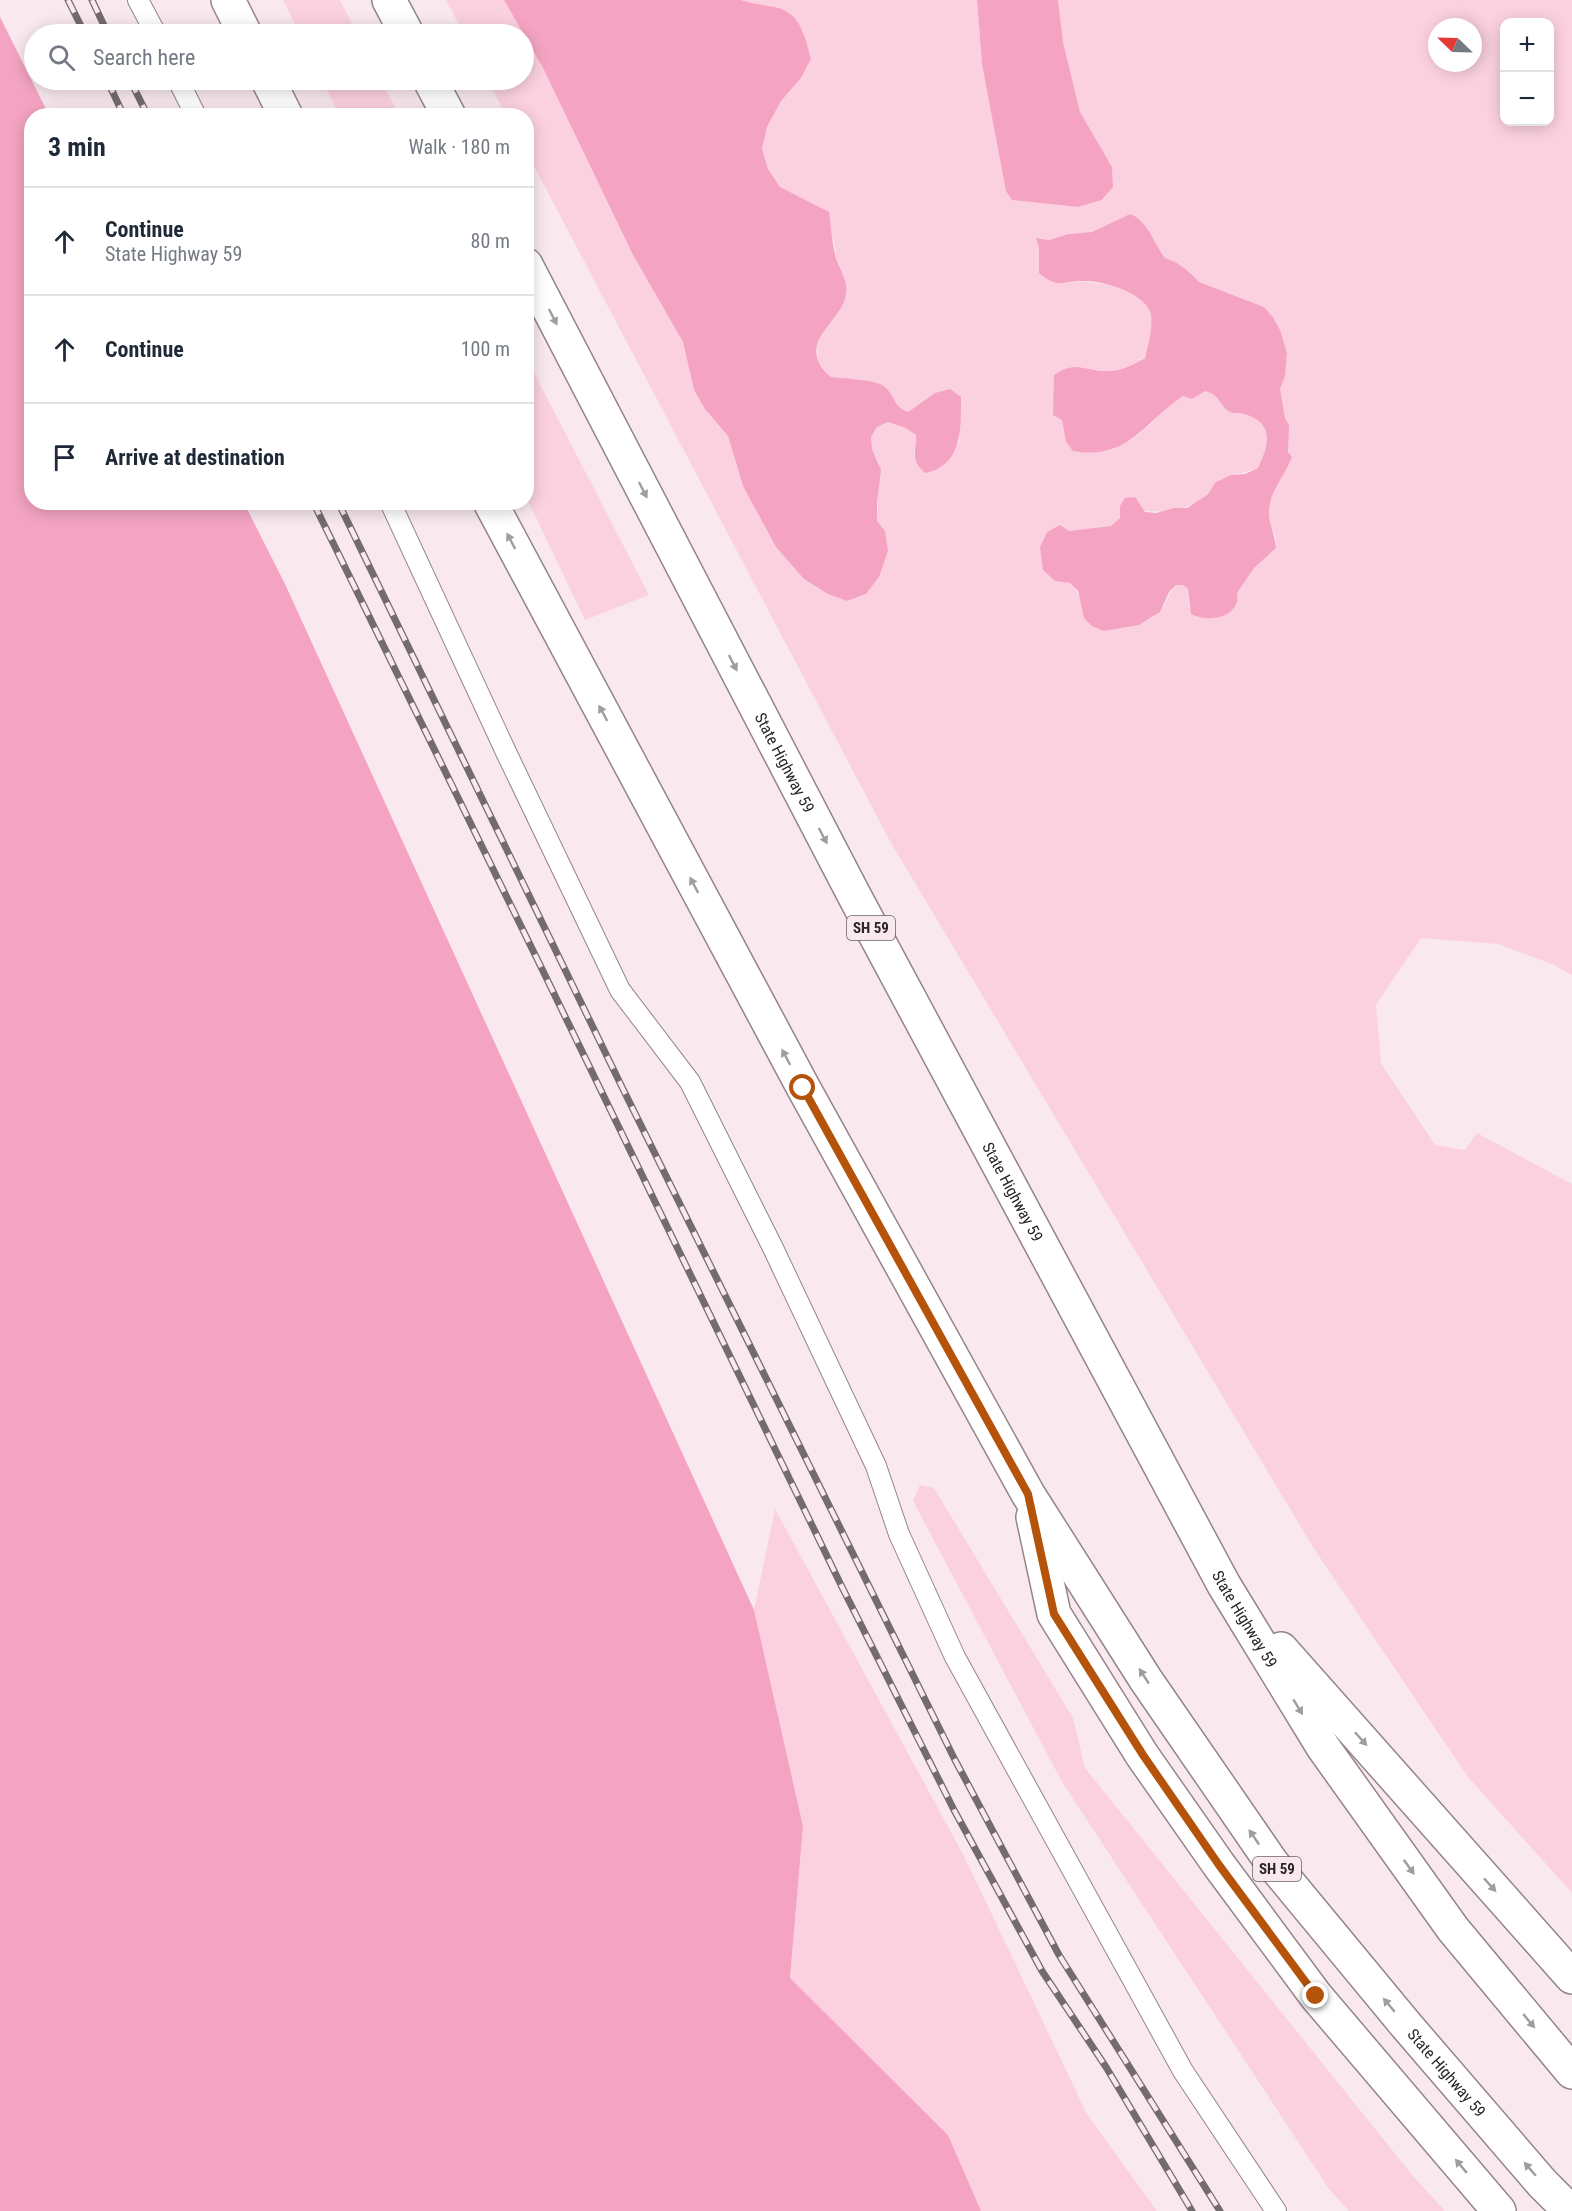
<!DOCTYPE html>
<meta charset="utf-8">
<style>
:root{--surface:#fff;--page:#f6f6f7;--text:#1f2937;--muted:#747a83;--line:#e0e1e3}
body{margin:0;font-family:"Roboto Condensed",sans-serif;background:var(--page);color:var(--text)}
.controls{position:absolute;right:18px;top:18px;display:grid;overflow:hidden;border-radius:12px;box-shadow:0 3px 15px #0003}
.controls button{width:54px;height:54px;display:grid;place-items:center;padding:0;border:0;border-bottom:2px solid var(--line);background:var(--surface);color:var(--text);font:30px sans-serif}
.compass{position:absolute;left:1428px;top:18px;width:54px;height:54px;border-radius:50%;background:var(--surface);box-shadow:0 3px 15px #0003;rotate:293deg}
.stop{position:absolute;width:18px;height:18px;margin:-14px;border:4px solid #b45309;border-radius:50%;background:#fff}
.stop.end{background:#b45309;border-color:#fff;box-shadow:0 2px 6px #0008}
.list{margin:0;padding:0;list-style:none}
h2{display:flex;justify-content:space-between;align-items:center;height:78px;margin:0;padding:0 24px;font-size:26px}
h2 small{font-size:20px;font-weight:400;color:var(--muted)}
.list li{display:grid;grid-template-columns:39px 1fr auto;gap:18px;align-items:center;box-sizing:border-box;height:108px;padding:0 24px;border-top:2px solid var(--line)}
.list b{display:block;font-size:22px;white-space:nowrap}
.list p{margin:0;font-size:20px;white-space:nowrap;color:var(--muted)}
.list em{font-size:20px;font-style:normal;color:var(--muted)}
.icon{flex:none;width:33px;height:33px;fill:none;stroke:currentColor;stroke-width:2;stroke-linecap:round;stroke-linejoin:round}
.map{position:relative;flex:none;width:1572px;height:2211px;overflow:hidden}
.search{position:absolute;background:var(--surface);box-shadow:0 3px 15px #0003;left:24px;top:24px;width:510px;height:66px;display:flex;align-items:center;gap:15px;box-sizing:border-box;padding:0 21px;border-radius:33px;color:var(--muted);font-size:22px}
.panel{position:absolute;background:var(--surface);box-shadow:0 3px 15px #0003;left:24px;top:108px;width:510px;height:402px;border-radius:24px}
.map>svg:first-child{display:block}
.green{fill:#fcd1df;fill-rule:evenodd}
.forest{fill:#f4a4c2}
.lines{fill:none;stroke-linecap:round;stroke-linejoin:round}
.lane-casing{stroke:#94858a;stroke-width:22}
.primary-casing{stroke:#94858a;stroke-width:36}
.lane{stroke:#fff;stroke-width:20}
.primary{stroke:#fff;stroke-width:33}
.rail-casing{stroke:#746b6e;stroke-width:7}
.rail{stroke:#f9e9ee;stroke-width:4.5;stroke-dasharray:14;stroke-linecap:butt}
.oneway{fill:#a09d9e}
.route{stroke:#b45309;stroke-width:8}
.labels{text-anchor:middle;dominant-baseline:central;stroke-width:5;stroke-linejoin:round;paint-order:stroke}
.shield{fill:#f9e9ee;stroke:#696063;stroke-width:1.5}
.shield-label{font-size:15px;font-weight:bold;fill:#2b2527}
.street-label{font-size:16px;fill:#2b2527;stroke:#f9e9ee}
</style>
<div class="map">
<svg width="1572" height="2211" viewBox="0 0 1572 2211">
<rect width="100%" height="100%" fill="#f9e9ee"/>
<!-- green -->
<g class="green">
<path d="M283,0H340L357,34H300Z"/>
<path d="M446,0H504L543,68L633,255L683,342L694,390L705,409L728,436L743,486L847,601L866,594L879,577L885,531L877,521L879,463L872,449L871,437L877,427L888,422L906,428L916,435L914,456L959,443L961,397L935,393L908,412C898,408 900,406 893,401C882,390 846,380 831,377L818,363L817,346L823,331L839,312L844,276L836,256L834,240L794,195L780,187L768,169L762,149L767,127L781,101L801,78L811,59L803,30L777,7L756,5L741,0H977L982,64L1012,200L1077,207L1103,200L1113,187L1112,167L1080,113L1063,42L1058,0H1572V975L1552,964L1498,944L1421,938L1376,1005L1381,1063L1435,1145L1465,1150L1477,1133L1572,1184V1893L1468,1777L1314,1549L891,843L527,153L526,116L506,115L487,80H524V34H464ZM1504,22H1550V122H1504ZM1437,27H1473V63H1437ZM1130,214C1148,219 1154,244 1165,258C1179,262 1189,271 1199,282L1264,307L1273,317L1280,330L1287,353L1285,376L1280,389L1285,418L1289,425L1287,436L1290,464L1275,489L1268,508L1269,524L1276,537V548L1254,568L1237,593L1189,607L1188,589L1183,585H1176C1168,593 1166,606 1158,613C1143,627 1123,627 1104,631C1097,622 1087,613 1082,603C1076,593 1077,585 1064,581L1040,547L1048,532L1060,526L1069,531L1111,526L1120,518V507C1149,513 1181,516 1205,496C1210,492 1213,485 1218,482C1229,474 1245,473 1258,468C1269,445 1275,423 1244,414C1240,413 1234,414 1230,412C1219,405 1222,396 1205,390L1193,399L1183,396L1167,407L1150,425L1133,439L1111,450L1066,442L1055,375C1078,359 1085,372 1109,371C1122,371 1134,364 1145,357C1148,345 1154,328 1151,315C1144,286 1090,279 1067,283L1039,257V238L1049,240L1068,234L1092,232Z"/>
<path d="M322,80H381L399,115H339Z"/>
<path d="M527,359L649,595L585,620L527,499Z"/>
<path d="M920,1485L934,1488L1073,1718L1085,1768L1413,2176L1445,2211H1349L1329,2189L1062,1782L913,1501Z"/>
<path d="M775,1509L964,1856L1087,2114L1157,2211H981L948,2135L790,1978L803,1826L754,1610Z"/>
</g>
<!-- forest -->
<g class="forest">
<path d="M504,0H741C753,4 763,5 775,7C801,13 805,36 811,59L801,78L781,101L767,127L762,149L768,169L780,187L829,212C831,227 832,244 836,258C840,269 848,281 846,293C844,319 806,335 819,363C821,368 827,373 831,377C844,379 878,379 886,388C896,398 893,406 908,412L935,393L950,389L961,397C961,427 963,466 925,473C910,459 916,453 916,435L906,428L888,422L877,427L871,437L872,449L881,470L877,503V521L885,531L888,551L879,577L866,594L847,601L828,594L804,579L776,547L743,486L728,436L705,409L694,390L683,342L633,255L543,68Z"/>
<path d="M977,0H1058L1063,42L1080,112L1112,167L1113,187L1102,200L1078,207L1012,200L1006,191L982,64Z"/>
<path d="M0,17L49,115L32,116V502L244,503L285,584L754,1610L803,1826L790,1978L948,2135L981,2211H0Z"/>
<path d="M1130,214C1148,220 1154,244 1165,258C1179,262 1189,271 1199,282L1264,307L1273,317L1280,330L1287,353L1285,376L1280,389L1285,418L1289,425L1288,452L1292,457C1286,475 1270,490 1269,510C1268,524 1275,534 1276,548L1254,568L1237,593C1241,618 1208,623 1191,614L1188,589L1183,585H1176L1169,592L1160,612L1139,625L1104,631L1092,626L1084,618L1078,591L1070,583L1055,581L1043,570L1040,547L1047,532L1060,525L1069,531L1111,526L1120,518V506L1125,498L1135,497L1145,512L1156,513L1174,508H1187L1207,495L1216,482L1231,475L1245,474L1258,468C1269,445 1275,423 1244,414C1240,413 1234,414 1230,412C1219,406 1222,396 1205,391L1192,399L1183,396C1144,422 1128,461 1073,451L1066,442L1062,420L1053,415L1054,375C1077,359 1085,372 1109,371C1122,371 1134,364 1145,358C1148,345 1153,328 1151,315C1147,293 1102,280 1083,281C1061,281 1058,289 1039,273V247L1036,238L1049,240L1068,234L1092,232Z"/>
</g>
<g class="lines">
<defs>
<g id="lane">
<path d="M138,0L156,34"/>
<path d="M178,80L196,116"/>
<path d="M390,502L506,752L620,990L690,1082L773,1248L876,1466L899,1534L955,1657L1183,2071L1276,2211"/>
</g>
<g id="primary">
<path d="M228,0L245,34"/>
<path d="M389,0L407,34"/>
<path d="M268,80L286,116"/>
<path d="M430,80L449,116"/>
<path id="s1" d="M526,265L855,897L1224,1585L1323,1747L1453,1929L1572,2072"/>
<path id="s2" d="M490,502L803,1087L1028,1494L1146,1680L1272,1863L1406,2025L1542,2183L1570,2211"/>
<path d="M1033,1517L1054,1614L1142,1755L1219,1865L1316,1996L1499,2211"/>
<path d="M1281,1649L1572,1977"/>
</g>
</defs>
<!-- lane casing -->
<use href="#lane" class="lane-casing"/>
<!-- primary casing -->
<use href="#primary" class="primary-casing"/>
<!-- lane -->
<use href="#lane" class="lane"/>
<!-- primary -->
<use href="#primary" class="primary"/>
<defs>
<g id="rail">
<path d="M68,0L85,34"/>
<path d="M92,0L108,34"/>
<path d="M107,80L124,116"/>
<path d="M130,80L148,116"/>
<path d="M313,502L543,971L842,1587L954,1810L1042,1971L1106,2067L1192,2211"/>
<path d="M338,502L621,1085L955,1760L1059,1955L1220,2211"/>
</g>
</defs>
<!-- rail casing -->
<use href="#rail" class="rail-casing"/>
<!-- rail -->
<use href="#rail" class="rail"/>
</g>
<!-- one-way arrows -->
<defs><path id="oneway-solid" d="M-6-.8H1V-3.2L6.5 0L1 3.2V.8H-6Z" transform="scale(1.5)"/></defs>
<g class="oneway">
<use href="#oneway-solid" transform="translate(553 317) rotate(63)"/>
<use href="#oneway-solid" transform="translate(643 490) rotate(63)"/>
<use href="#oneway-solid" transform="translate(511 541) rotate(-118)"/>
<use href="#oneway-solid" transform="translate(733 663) rotate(63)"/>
<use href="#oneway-solid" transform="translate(603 713) rotate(-118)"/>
<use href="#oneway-solid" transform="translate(823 836) rotate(62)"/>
<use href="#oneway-solid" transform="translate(694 885) rotate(-118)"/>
<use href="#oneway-solid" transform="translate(786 1057) rotate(-118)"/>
<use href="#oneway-solid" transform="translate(1144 1676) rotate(-123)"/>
<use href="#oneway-solid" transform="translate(1298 1707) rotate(59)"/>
<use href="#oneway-solid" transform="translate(1361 1739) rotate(48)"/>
<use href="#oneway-solid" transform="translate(1254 1837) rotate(-124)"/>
<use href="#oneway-solid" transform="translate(1409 1867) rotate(54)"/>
<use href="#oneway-solid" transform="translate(1490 1885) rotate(48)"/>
<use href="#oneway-solid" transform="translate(1389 2005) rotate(-130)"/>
<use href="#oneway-solid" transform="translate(1529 2021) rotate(50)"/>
<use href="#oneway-solid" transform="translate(1461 2166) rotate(-130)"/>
<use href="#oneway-solid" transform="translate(1530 2169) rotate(-131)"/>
</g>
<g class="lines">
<!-- route -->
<path class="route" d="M803,1088L1028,1494L1054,1614L1143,1755L1219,1865L1316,1996"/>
</g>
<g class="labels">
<!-- shield labels -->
<g class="shield">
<rect x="847" y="916" width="48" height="24" rx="4.5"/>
<rect x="1253" y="1857" width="48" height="24" rx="4.5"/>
</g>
<g class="shield-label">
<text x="871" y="928">SH 59</text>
<text x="1277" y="1869">SH 59</text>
</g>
<!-- street labels -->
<g class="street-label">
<text stroke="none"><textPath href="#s1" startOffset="561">State Highway 59</textPath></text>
<text stroke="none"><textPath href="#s1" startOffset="1047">State Highway 59</textPath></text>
<text stroke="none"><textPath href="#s1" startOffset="1533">State Highway 59</textPath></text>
<text stroke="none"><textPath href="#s2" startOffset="1844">State Highway 59</textPath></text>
</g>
</g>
</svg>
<div class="controls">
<button>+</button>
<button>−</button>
</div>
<svg class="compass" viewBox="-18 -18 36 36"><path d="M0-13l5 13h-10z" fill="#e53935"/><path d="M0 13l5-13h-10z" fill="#747a83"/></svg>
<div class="stop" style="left:803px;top:1088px"></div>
<div class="stop end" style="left:1316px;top:1996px"></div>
<div class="search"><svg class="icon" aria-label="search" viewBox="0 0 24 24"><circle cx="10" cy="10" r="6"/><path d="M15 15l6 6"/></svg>Search here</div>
<section class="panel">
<h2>3 min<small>Walk · 180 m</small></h2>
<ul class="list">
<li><svg class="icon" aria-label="ahead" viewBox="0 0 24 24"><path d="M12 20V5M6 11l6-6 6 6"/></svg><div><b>Continue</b><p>State Highway 59</p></div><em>80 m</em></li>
<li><svg class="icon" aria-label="ahead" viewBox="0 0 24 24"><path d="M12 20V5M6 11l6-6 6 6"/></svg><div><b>Continue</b></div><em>100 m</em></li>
<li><svg class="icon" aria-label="arrive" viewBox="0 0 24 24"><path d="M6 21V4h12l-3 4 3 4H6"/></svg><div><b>Arrive at destination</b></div></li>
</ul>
</section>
</div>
